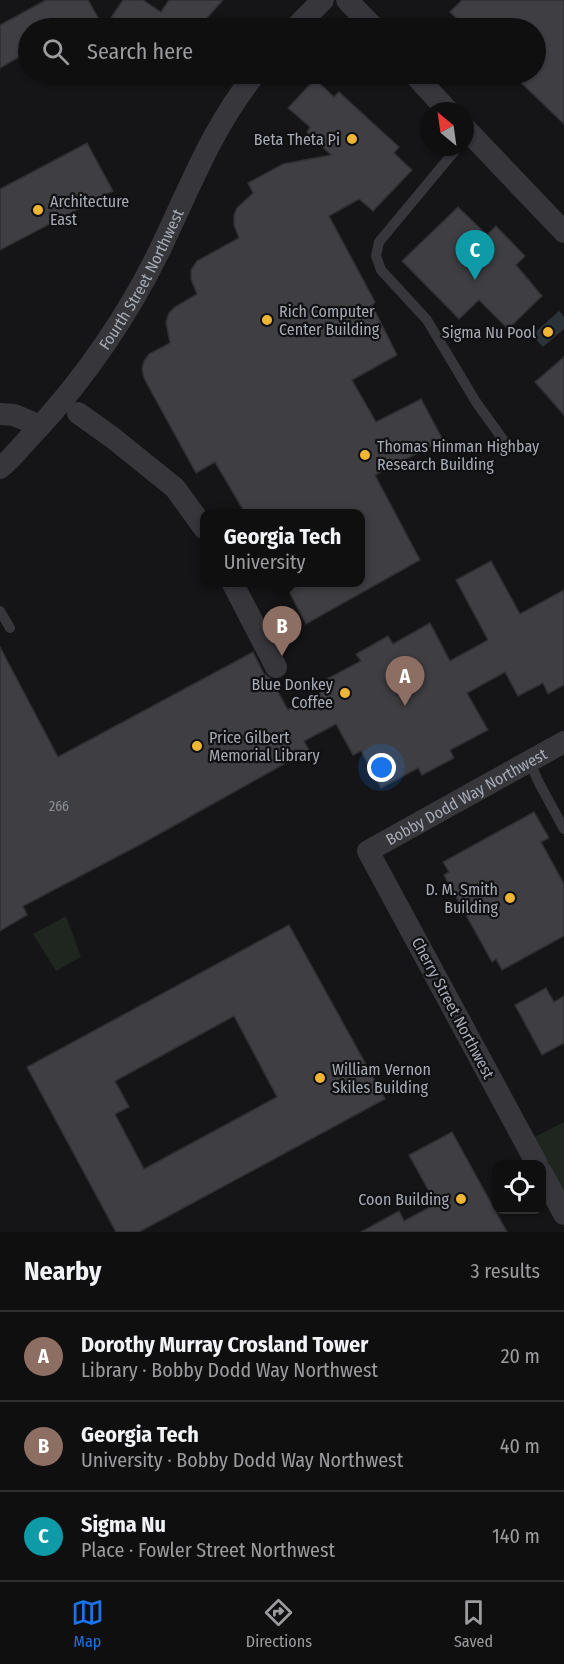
<!DOCTYPE html>
<meta charset="utf-8">
<style>
:root{--surface:#100f10;--page:#1e1d1e;--text:#f1f3f6;--muted:#9c9c9f;--line:#302f30;--accent:#1a73e8}
body{margin:0;font-family:"Fira Sans Condensed",sans-serif;background:var(--page);color:var(--text)}
.controls{position:absolute;right:18px;bottom:18px;display:grid;overflow:hidden;border-radius:12px;box-shadow:0 2px 4px #0004}
.controls button{width:54px;height:54px;display:grid;place-items:center;padding:0;border:0;border-bottom:2px solid var(--line);background:var(--surface);color:var(--text);font:30px sans-serif}
.compass{position:absolute;left:420px;top:102px;width:54px;height:54px;border-radius:50%;background:var(--surface);box-shadow:0 2px 4px #0004;rotate:331deg}
.you{position:absolute;left:382px;top:768px;width:21px;height:21px;margin:-15px;border:4px solid #fff;border-radius:50%;background:#1a73e8;box-shadow:0 0 0 9px #1a73e833}
.badge{display:grid;place-items:center;width:39px;height:39px;border-radius:50%;background:var(--accent);color:#fff;font-size:20px;font-weight:700}
.pin{position:absolute;translate:-50% -50px;filter:drop-shadow(0 2px 3px #0008)}
.pin::after{content:'';position:absolute;top:32px;width:21px;height:18px;background:inherit;clip-path:polygon(0 0,100% 0,50% 100%)}
.popup{position:absolute;left:200px;top:509px;width:165px;height:78px;box-sizing:border-box;display:grid;place-content:center;border-radius:12px;background:var(--surface);filter:drop-shadow(0 2px 4px #0005);font-size:20px;white-space:nowrap;color:var(--muted)}
.popup b{font-size:22px;color:var(--text)}
.popup::after{content:'';position:absolute;left:50%;top:100%;margin-left:-12px;border:12px solid transparent;border-top-color:var(--surface)}
.list{margin:0;padding:0;list-style:none}
h2{display:flex;justify-content:space-between;align-items:center;height:78px;margin:0;padding:0 24px;font-size:26px}
h2 small{font-size:20px;font-weight:400;color:var(--muted)}
.list li{display:grid;grid-template-columns:39px 1fr auto;gap:18px;align-items:center;box-sizing:border-box;height:90px;padding:0 24px;border-top:2px solid var(--line)}
.list b{display:block;font-size:22px;white-space:nowrap}
.list p{margin:0;font-size:20px;white-space:nowrap;color:var(--muted)}
.list em{font-size:20px;font-style:normal;color:var(--muted)}
.icon{flex:none;width:33px;height:33px;fill:none;stroke:currentColor;stroke-width:2;stroke-linecap:round;stroke-linejoin:round}
.map{position:relative;flex:none;width:564px;height:1232px;overflow:hidden}
.search{position:absolute;background:var(--surface);box-shadow:0 2px 4px #0004;left:18px;right:18px;top:18px;height:66px;display:flex;align-items:center;gap:15px;box-sizing:border-box;padding:0 21px;border-radius:33px;color:var(--muted);font-size:22px}
.sheet{height:348px;background:var(--surface)}
nav{display:flex;justify-content:space-around;align-items:center;box-sizing:border-box;height:84px;border-top:2px solid var(--line);background:var(--surface);font-size:16px;color:var(--muted)}
nav a{display:grid;justify-items:center;gap:3px}
nav .on{color:var(--accent)}
.map>svg:first-child{display:block}
.green{fill:#1f2620}
.water{fill:#2b333a}
.building{fill:#3f3f43;stroke:#2f2e32;stroke-width:1.5;fill-rule:evenodd}
.lines{fill:none;stroke-linecap:round;stroke-linejoin:round}
.lane{stroke:#36363b;stroke-width:10}
.street{stroke:#36363b;stroke-width:22}
.poi-dot{fill:#efb534;stroke:#100f11;stroke-width:2}
.labels{text-anchor:middle;dominant-baseline:central;stroke-width:4.5;stroke-linejoin:round;paint-order:stroke}
.number-label{font-size:14px;fill:#8c9099}
.poi-label{font-size:16px;fill:#a6abb6;stroke:#100f11;text-anchor:end}
.street-label{font-size:16px;fill:#a6abb6;stroke:#100f11}
</style>
<div class="map">
<svg width="564" height="1232" viewBox="0 0 564 1232">
<rect width="100%" height="100%" fill="#151416"/>
<!-- green -->
<g class="green">
<path d="M66,916L81,957L56,971L33,934Z"/>
<path d="M564,1122V1214L525,1142Z"/>
</g>
<!-- water -->
<path class="water" d="M559,311L564,317V329L543,347L532,335Z"/>
<!-- building -->
<g class="building">
<path d="M46,0H88L104,28H28V52L0,68V25Z"/>
<path d="M123,0H143L161,12L169,0H223L198,28H104Z"/>
<path d="M462,0H564V124L512,74H536V28H467L450,12Z"/>
<path d="M315,79L334,97L339,92L399,147L394,153L412,170L373,211L359,199L329,216L375,302L372,305L397,355L352,380L376,422L421,399L443,440L375,475L420,560L306,624L284,582H360V513H245L215,462L196,473L152,393L144,378L142,369L144,361L149,354L170,343L166,322L169,313L175,307L197,294L191,279V270L197,261L239,238L234,225V215L237,208L253,193L248,183L283,164L331,155L307,132L310,127L288,108Z"/>
<path d="M87,143L113,191L0,250V189Z"/>
<path d="M458,207L487,235L496,226L525,256L516,265L542,296L508,329L479,300L459,319L402,261Z"/>
<path d="M564,357V415L535,382Z"/>
<path d="M491,561L520,614L564,590V685L548,694L543,683L518,696L505,672L467,693L488,730L450,750L454,758L422,775L418,768L381,788L361,751L353,755L336,724L304,741L309,750L143,843L23,906L27,915L0,931V647L58,757L253,652L264,674L271,679L288,710L327,689L323,681L361,661L356,654L388,636L393,644L430,623L450,661L488,640L456,580Z"/>
<path d="M534,812L549,838L541,842L564,884V936L502,970L496,959L492,962L444,875L449,872L443,862Z"/>
<path d="M289,925L385,1099L139,1232H116L27,1067ZM234,1016L277,1097L144,1169L115,1114L129,1107L115,1081Z"/>
<path d="M546,988L554,1002L564,996V1043L542,1055L515,1005Z"/>
<path d="M452,1132L507,1232H361L399,1211L404,1221L436,1204L409,1155Z"/>
</g>
<g class="lines">
<!-- lane -->
<g class="lane">
<path d="M458,147L379,242L376,256L381,270L427,320L476,402L504,441"/>
<path d="M0,611L10,628"/>
<path d="M529,760L538,781L564,829"/>
</g>
<!-- street -->
<g class="street">
<path d="M347,0L374,28"/>
<path d="M295,28L323,0"/>
<path d="M414,74L448,111"/>
<path d="M465,128L564,232"/>
<path d="M78,413L113,438L175,488L204,528"/>
<path d="M0,414L14,415L40,426"/>
<path id="s1" d="M0,468C12,459 21,446 32,435C84,380 132,310 164,241C193,180 213,127 255,74"/>
<path d="M232,582L276,667"/>
<path id="s2" d="M537,1164L368,851L564,742"/>
<path d="M542,1173L564,1214"/>
</g>
</g>
<!-- markers -->
<g class="poi-dot">
<circle cx="352" cy="139" r="6"/>
<circle cx="38" cy="210" r="6"/>
<circle cx="267" cy="320" r="6"/>
<circle cx="548" cy="332" r="6"/>
<circle cx="365" cy="455" r="6"/>
<circle cx="345" cy="693" r="6"/>
<circle cx="197" cy="746" r="6"/>
<circle cx="510" cy="898" r="6"/>
<circle cx="320" cy="1078" r="6"/>
<circle cx="461" cy="1199" r="6"/>
</g>
<g class="labels">
<!-- number labels -->
<g class="number-label">
<text x="59" y="806">266</text>
</g>
<!-- poi labels -->
<g class="poi-label">
<text x="340" y="139">Beta Theta Pi</text>
<text x="50" y="201" text-anchor="start">Architecture<tspan x="50" dy="18">East</tspan></text>
<text x="279" y="311" text-anchor="start">Rich Computer<tspan x="279" dy="18">Center Building</tspan></text>
<text x="536" y="332">Sigma Nu Pool</text>
<text x="377" y="446" text-anchor="start">Thomas Hinman Highbay<tspan x="377" dy="18">Research Building</tspan></text>
<text x="333" y="684">Blue Donkey<tspan x="333" dy="18">Coffee</tspan></text>
<text x="209" y="737" text-anchor="start">Price Gilbert<tspan x="209" dy="18">Memorial Library</tspan></text>
<text x="498" y="889">D. M. Smith<tspan x="498" dy="18">Building</tspan></text>
<text x="332" y="1069" text-anchor="start">William Vernon<tspan x="332" dy="18">Skiles Building</tspan></text>
<text x="449" y="1199">Coon Building</text>
</g>
<!-- street labels -->
<g class="street-label">
<text stroke="none"><textPath href="#s1" startOffset="237">Fourth Street Northwest</textPath></text>
<text stroke="none"><textPath href="#s2" startOffset="468">Bobby Dodd Way Northwest</textPath></text>
<text transform="translate(453 1008) rotate(62)">Cherry Street Northwest</text>
</g>
</g>
</svg>
<div class="controls">
<button><svg class="icon" aria-label="locate" viewBox="0 0 24 24"><circle cx="12" cy="12" r="6"/><path d="M12 2v4M12 18v4M2 12h4M18 12h4"/></svg></button>
</div>
<svg class="compass" viewBox="-18 -18 36 36"><path d="M0-13l5 13h-10z" fill="#e53935"/><path d="M0 13l5-13h-10z" fill="#9c9c9f"/></svg>
<div class="you"></div>
<div class="pin badge" style="left:405px;top:706px;background:#8d6e63">A</div>
<div class="pin badge" style="left:282px;top:656px;background:#8d6e63">B</div>
<div class="popup"><b>Georgia Tech</b>University</div>
<div class="pin badge" style="left:475px;top:280px;background:#0f9aa8">C</div>
<div class="search"><svg class="icon" aria-label="search" viewBox="0 0 24 24"><circle cx="10" cy="10" r="6"/><path d="M15 15l6 6"/></svg>Search here</div>
</div>
<section class="sheet">
<h2>Nearby<small>3 results</small></h2>
<ul class="list">
<li><span class="badge" style="background:#8d6e63">A</span><div><b>Dorothy Murray Crosland Tower</b><p>Library · Bobby Dodd Way Northwest</p></div><em>20 m</em></li>
<li><span class="badge" style="background:#8d6e63">B</span><div><b>Georgia Tech</b><p>University · Bobby Dodd Way Northwest</p></div><em>40 m</em></li>
<li><span class="badge" style="background:#0f9aa8">C</span><div><b>Sigma Nu</b><p>Place · Fowler Street Northwest</p></div><em>140 m</em></li>
</ul>
</section>
<nav>
<a class="on"><svg class="icon" aria-label="map" viewBox="0 0 24 24"><path d="M3 6l6-2 6 2 6-2v14l-6 2-6-2-6 2zM9 4v14M15 6v14"/></svg>Map</a>
<a><svg class="icon" aria-label="directions" viewBox="0 0 24 24"><path d="M12 3l9 9-9 9-9-9zM9 14v-3h6M13 9l2 2-2 2"/></svg>Directions</a>
<a><svg class="icon" aria-label="saved" viewBox="0 0 24 24"><path d="M7 4h10v16l-5-4-5 4z"/></svg>Saved</a>
</nav>
